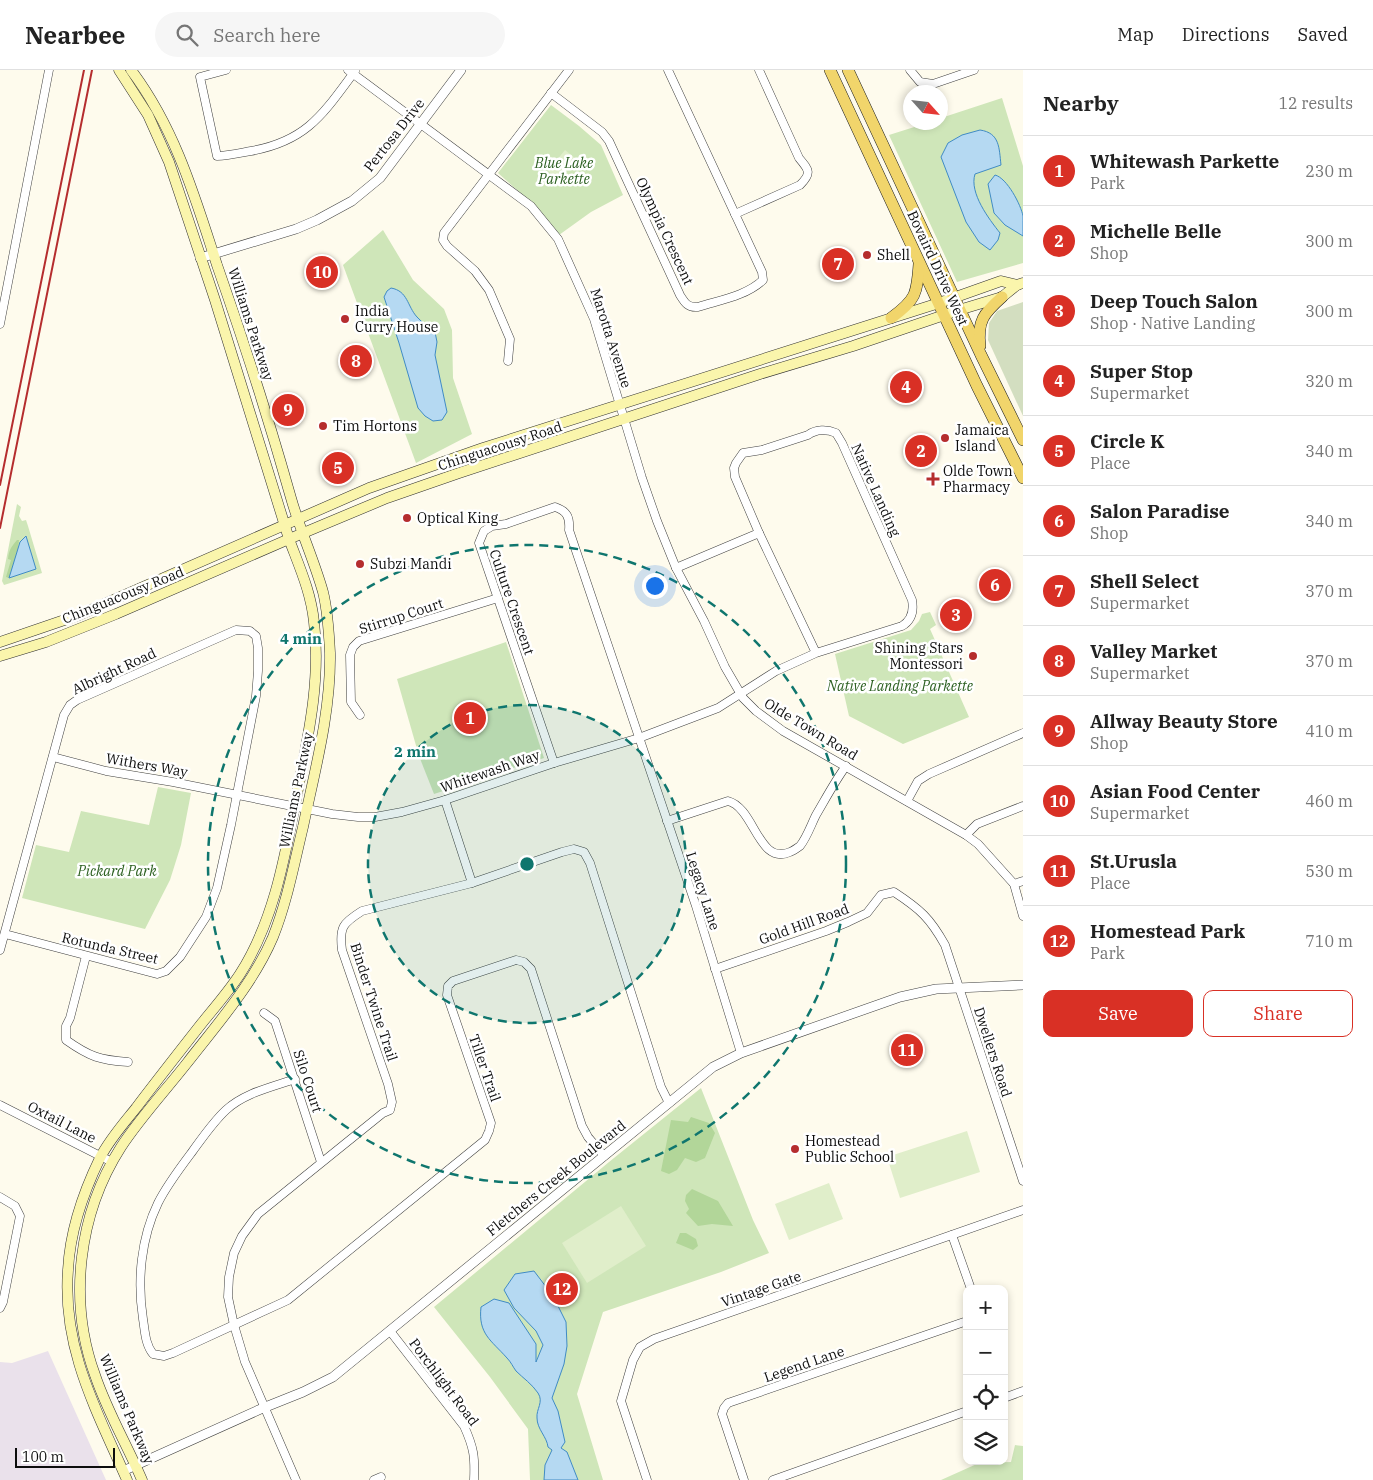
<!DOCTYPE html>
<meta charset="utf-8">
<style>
:root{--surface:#fff;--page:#f6f6f6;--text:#222;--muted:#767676;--line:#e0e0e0;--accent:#d93025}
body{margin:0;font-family:"IBM Plex Serif",serif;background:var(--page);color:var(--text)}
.controls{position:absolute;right:15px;bottom:15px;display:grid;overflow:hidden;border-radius:10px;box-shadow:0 2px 8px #0003}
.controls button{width:45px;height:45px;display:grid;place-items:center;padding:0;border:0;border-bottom:1px solid var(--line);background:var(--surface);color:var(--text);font:25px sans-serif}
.compass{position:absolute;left:903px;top:15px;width:45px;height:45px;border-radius:50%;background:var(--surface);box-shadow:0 2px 8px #0003;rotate:117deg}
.scale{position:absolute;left:15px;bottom:12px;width:100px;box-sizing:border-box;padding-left:5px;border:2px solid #0d0d0d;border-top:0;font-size:14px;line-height:18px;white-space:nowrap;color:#0d0d0d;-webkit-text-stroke:4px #fff;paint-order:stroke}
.you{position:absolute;left:654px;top:515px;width:18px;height:18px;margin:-12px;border:4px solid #fff;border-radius:50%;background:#1a73e8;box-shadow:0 0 0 8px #1a73e833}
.badge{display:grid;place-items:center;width:32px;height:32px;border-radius:50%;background:var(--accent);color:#fff;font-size:16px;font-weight:700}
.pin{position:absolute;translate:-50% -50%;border:2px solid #fff;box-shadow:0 1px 5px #0006}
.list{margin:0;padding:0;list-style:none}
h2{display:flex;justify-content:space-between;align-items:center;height:65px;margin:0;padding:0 20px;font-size:21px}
h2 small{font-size:16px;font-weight:400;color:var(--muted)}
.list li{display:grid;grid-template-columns:32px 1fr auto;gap:15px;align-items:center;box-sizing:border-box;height:70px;padding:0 20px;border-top:1px solid var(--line)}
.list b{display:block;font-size:19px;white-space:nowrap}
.list p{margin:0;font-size:16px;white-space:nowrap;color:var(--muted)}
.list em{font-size:16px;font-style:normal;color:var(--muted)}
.actions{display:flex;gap:10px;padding:15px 20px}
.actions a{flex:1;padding:11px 0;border:1px solid var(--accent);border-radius:10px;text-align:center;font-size:18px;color:var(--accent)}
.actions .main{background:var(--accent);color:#fff}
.icon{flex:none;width:28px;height:28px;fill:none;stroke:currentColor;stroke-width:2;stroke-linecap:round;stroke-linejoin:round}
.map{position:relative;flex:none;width:1023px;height:1410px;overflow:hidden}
header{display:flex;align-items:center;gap:30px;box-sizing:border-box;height:70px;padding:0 25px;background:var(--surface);border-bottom:1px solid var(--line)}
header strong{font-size:24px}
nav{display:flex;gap:28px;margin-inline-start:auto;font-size:18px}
.search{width:350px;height:45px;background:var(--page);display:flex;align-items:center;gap:12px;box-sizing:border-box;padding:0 18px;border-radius:28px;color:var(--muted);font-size:19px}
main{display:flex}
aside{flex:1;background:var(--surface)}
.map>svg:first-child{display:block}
.industrial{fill:#eae1eb}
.green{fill:#cfe6b9}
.forest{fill:#b2d699}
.cemetery{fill:#d3dec0}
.pitch{fill:#e0eeca}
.water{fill:#b5d9f2;stroke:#408bc5}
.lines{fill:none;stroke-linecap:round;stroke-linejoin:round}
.minor-casing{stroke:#404040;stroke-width:9}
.tertiary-casing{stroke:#404040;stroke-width:10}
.secondary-casing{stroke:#2f2f2f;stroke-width:11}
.primary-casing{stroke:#1e1e1e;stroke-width:12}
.minor{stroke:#fff;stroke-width:8}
.tertiary{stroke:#fff;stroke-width:9}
.secondary{stroke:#faf5ac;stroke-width:10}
.primary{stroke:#f1d56b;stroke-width:11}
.rail{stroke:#b52d2e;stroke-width:2}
.ring{fill:none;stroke:#0f766e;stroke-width:2.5;stroke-dasharray:9 6}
.poi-dot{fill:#b52d2e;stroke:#fff;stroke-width:2}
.labels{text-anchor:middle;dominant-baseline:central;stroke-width:5;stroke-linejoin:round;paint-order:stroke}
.street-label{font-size:14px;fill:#0d0d0d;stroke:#fff}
.park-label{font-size:14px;font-style:italic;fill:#2c6021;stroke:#fff}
.poi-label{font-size:14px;fill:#0d0d0d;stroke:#fff;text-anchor:start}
.centre{fill:#0f766e;stroke:#fff;stroke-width:2.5}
.ring-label{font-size:15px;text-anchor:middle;font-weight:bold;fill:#0f766e;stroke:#fff;stroke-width:5;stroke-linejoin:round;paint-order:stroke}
</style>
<header>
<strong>Nearbee</strong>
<div class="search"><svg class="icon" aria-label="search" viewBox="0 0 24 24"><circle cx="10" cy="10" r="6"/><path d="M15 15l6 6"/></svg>Search here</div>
<nav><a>Map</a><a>Directions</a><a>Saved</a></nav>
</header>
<main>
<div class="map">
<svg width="1023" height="1410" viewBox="0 0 1023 1410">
<rect width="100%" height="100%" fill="#fefbed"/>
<!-- industrial -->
<path class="industrial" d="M48,1281L106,1410H0V1292L12,1293Z"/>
<!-- green -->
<g class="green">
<path d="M1002,28L1023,96V193L957,212L889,65L927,53L941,52V48Z"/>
<path d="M551,35L579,56L601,75L623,125L591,142L559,165L535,136L498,103Z"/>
<path d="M383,160L413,210L444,239L452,260L453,308L472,364L416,393L343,195Z"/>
<path d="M17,434L21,437L19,446L22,451L26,450L28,456L42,503L4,515L2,511Z"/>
<path d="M930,542L936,555L930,559L969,647L903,674L849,646L835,584L911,560L919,551L922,544Z"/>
<path d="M506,572L544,688L434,724L419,686L397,609Z"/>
<path d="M158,717L191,723L181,775L170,810L145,859L22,828L36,775L69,782L81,741L149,755Z"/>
<path d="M701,1018L753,1150L769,1183L721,1202L603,1242L577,1324L603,1410H530L528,1359L490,1307L434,1237L609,1092Z"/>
<path d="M1015,1375L1023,1376V1410H941L979,1393L1011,1392Z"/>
</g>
<!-- forest -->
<g class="forest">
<path d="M17,470H19L18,480L9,508L6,507L11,490L8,489C9,480 11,477 17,470Z"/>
<path d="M691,1047L709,1053L715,1063L705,1088L696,1092L685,1088L677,1100L669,1104L661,1101L671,1050L688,1052Z"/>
<path d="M692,1119L718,1131L733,1156L712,1154L698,1156L686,1143L689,1139L685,1131L686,1125Z"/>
<path d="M680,1163H686L696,1169L698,1176L693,1180L676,1173Z"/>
</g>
<!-- cemetery -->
<path class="cemetery" d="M1023,232V346L988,270L989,253L997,241Z"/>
<!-- pitch -->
<g class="pitch">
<path d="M565,80L576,89L559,110L548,101Z"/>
<path d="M967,1061L980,1102L900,1128L887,1087Z"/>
<path d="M829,1113L843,1149L789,1170L775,1134Z"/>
<path d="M621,1136L646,1176L587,1213L562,1173Z"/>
</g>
<!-- water -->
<g class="water">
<path d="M980,60C1000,63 999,78 1001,95L975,104C969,123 989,149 1000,163L998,170L990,180L979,172L966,152L941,87L948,73L962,65Z"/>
<path d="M995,105C1007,108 1021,135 1023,146C1023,152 1023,160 1023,166L1005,155L994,143L988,114Z"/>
<path d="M391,218C408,221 407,236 417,247C422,253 430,257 435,262L437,272L435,285L447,342L442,350L433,351L425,346L418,338L399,273L384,227L387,221Z"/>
<path d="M26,466L36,499L9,508L20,472Z"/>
<path d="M534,1201L553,1226L566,1252L567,1276L564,1294L552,1328L558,1341L565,1372L561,1378L567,1382L578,1410H544L545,1395L552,1380L548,1377C547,1367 537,1359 537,1348C536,1339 544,1332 538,1323C532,1314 523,1308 516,1301C513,1297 511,1292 507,1288C491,1270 478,1264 481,1237L494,1229L509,1233L536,1274V1292L543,1275L536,1261L514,1238L504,1220L515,1204Z"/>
</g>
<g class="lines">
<defs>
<g id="minor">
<path d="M226,0L200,7L217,86C228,86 240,83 251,81C307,71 323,44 355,1"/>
<path d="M348,0L531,136L558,169L594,249L642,408L657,451L676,498L704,551L725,597L743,628L756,641L783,661L966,765L978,774L1014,814L1023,846"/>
<path d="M910,0L920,12L933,14L974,0"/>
<path d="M551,23L602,62L609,71L680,225C685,233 688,238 698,237C720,230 746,226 763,210L762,202L668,0"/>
<path d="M735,144L800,115C812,103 809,100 799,88L759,0"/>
<path d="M0,254L49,0"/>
<path d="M508,291L510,269L489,220L475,201L447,176L443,170L444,163L569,0"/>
<path d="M676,498L759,463"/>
<path d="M360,645L351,632L350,585L353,577L359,571L498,528"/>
<path d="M53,687L106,701L173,712L332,744L358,747H375L402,742L445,730L554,693L639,668L718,638L776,601L816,583L902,556C912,550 914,541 912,530L842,373L836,363C827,359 816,359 808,365L762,380L743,383L736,393L734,398L735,407L759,463L816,583"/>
<path d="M554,693L479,473L484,461L492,456L506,454L555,437C567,441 570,447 569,460L696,836L741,983"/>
<path d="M445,730L472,813"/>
<path d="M907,731L918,711L929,704L1023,663"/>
<path d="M667,751L728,731C755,738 758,796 790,782C793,781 797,778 800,776C807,767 811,755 816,745C826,728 835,711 846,696"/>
<path d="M966,765L977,754L1023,736"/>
<path d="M1014,814L1023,811"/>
<path d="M0,880L64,645L70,635L77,630L236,560L250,561L256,566L258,578V601L256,626L231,755L217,818L206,847L180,887L166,901L157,904L5,864"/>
<path d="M86,886L70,948L66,956V970C90,987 100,990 128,992"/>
<path d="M715,899L826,861L848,852L867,843L881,825L894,822C920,839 930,848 945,875L1023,1111"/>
<path d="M264,943L275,951L321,1092"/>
<path d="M295,1009C272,1017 244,1023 226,1040C213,1052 203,1067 192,1082C180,1098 167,1115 158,1133C141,1168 137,1210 143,1249C145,1261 145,1274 153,1284L164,1286L173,1283L288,1230L485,1070L489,1061L491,1053L447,925L448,916L453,911L516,890L524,892L531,899L582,1056L588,1067L604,1086"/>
<path d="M0,1035L112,1092"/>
<path d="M0,1127L15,1136L20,1146L3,1232L0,1238"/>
<path d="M952,1165L971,1219"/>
<path d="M390,1261L464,1356C474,1378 475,1387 474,1410"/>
<path d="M1004,1328L1023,1321"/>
<path d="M296,1410L245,1292L234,1255L228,1227L229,1207L234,1183L242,1166L258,1144L383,1043L390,1040L392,1032L388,1014L342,880C339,857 343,853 362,841L472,813L562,782L574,779L584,782L590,793L661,1017L669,1033"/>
<path d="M374,1410L381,1407"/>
<path d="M647,1410L621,1331L633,1290L640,1277L654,1269L1023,1140"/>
<path d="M744,1410L722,1344L724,1338L728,1333L967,1251"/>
<path d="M773,1410L967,1341"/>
</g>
<g id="tertiary">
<path d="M200,188L296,159L317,150L352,131L380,108L461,0"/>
<path d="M123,1401L263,1338L303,1322L333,1307L713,997L741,983L900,927L936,919L1023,915"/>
</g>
<g id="secondary">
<path d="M119,0L148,45L169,92L215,230L289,469C299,496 311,522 314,552C321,610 308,667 297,724C285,786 274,851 240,904C229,921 215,937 202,953C180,981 158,1009 136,1038C124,1053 109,1070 100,1088C83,1123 70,1161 68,1200C62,1279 97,1341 127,1410"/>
<path d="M131,0C175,58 195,127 217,195C244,272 269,350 291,428C300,460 314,490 323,522C328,542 329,563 330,583C331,642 315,700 303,757C294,794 287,832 273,867C253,914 218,953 187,993C165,1021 140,1048 121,1077C78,1144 68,1231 95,1305C107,1341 127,1375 142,1410"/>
<path d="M0,572L79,545L369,418L483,378L939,233L1001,211L1017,215"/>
<path d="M0,586L46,572L116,544L289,469L387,428L459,403L760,304L853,276L959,240L1002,227L1017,215L1023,213"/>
</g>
<g id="primary">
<path d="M830,0L977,316L1023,408"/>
<path d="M848,0L981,285L1023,370"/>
<path d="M891,248C916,230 917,224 919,194"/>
<path d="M980,276C977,251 984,243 1002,227"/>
</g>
</defs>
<!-- minor casing -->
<use href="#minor" class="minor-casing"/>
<!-- tertiary casing -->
<use href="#tertiary" class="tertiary-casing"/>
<!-- secondary casing -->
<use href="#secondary" class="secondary-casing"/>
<!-- primary casing -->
<use href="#primary" class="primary-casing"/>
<!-- minor -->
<use href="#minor" class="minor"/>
<!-- tertiary -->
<use href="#tertiary" class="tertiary"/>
<!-- secondary -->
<use href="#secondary" class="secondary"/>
<!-- primary -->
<use href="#primary" class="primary"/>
<!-- rail -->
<g class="rail">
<path d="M0,415L84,0"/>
<path d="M0,458L92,0"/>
</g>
</g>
<!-- distance rings -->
<circle cx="527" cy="794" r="159" fill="#0f766e" fill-opacity=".12"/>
<g class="ring">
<circle cx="527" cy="794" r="159"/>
<circle cx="527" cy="794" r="319"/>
</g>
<!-- markers -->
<g class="poi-dot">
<circle cx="867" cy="185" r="5"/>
<circle cx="345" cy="249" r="5"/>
<circle cx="323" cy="356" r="5"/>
<circle cx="945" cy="368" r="5"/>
<path d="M930.5 401.5h5v5h5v5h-5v5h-5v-5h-5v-5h5z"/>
<circle cx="407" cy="448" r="5"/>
<circle cx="360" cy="494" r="5"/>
<circle cx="973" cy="586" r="5"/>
<circle cx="795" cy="1079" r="5"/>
</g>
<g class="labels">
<!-- street labels -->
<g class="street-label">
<text transform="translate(394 65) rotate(-52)">Pertosa Drive</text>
<text transform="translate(665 161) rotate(65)">Olympia Crescent</text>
<text transform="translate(938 198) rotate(65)">Bovaird Drive West</text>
<text transform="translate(251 254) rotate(72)">Williams Parkway</text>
<text transform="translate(611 268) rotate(72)">Marotta Avenue</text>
<text transform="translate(500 376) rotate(-18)">Chinguacousy Road</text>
<text transform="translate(876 420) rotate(66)">Native Landing</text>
<text transform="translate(123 525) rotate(-22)">Chinguacousy Road</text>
<text transform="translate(512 532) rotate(71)">Culture Crescent</text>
<text transform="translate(401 546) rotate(-18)">Stirrup Court</text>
<text transform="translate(114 601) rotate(-25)">Albright Road</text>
<text transform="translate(811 659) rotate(31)">Olde Town Road</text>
<text transform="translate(147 695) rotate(10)">Withers Way</text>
<text transform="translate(490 701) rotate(-19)">Whitewash Way</text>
<text transform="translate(296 720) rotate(-78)">Williams Parkway</text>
<text transform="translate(703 821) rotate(72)">Legacy Lane</text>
<text transform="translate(804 854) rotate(-20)">Gold Hill Road</text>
<text transform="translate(110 878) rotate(13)">Rotunda Street</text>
<text transform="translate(374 932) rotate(72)">Binder Twine Trail</text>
<text transform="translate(993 982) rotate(72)">Dwellers Road</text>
<text transform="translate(485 998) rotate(71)">Tiller Trail</text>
<text transform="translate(308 1011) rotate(72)">Silo Court</text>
<text transform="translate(62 1052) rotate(27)">Oxtail Lane</text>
<text transform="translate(556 1108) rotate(-39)">Fletchers Creek Boulevard</text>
<text transform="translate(761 1219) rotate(-19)">Vintage Gate</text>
<text transform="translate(804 1294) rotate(-19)">Legend Lane</text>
<text transform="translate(444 1312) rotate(53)">Porchlight Road</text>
<text transform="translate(127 1339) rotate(67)">Williams Parkway</text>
</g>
<!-- park labels -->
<g class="park-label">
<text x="564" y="93">Blue Lake<tspan x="564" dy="16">Parkette</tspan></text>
<text x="900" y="616">Native Landing Parkette</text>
<text x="117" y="801">Pickard Park</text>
</g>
<!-- poi labels -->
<g class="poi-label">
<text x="877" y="185">Shell</text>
<text x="355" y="241">India<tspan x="355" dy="16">Curry House</tspan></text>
<text x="333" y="356">Tim Hortons</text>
<text x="955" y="360">Jamaica<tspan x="955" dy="16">Island</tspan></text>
<text x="943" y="401">Olde Town<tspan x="943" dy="16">Pharmacy</tspan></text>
<text x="417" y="448">Optical King</text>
<text x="370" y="494">Subzi Mandi</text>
<text x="963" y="578" text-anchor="end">Shining Stars<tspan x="963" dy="16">Montessori</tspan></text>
<text x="805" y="1071">Homestead<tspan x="805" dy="16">Public School</tspan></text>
</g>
</g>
<circle cx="527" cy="794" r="8" class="centre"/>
<g class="ring-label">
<text x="301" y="574">4 min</text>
<text x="415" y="687">2 min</text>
</g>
</svg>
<div class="controls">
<button>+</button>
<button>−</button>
<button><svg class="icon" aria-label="locate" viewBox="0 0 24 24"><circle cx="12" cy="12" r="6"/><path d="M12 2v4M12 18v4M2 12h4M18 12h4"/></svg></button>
<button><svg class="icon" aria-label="layers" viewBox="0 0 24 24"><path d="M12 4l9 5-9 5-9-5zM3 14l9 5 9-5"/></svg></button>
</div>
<svg class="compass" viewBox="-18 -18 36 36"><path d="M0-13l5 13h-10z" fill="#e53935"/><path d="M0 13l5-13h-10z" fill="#767676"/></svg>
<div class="scale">100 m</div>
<div class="you"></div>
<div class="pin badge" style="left:470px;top:648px">1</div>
<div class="pin badge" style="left:921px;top:381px">2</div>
<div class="pin badge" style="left:956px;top:545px">3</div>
<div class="pin badge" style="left:906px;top:317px">4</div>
<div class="pin badge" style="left:338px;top:398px">5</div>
<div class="pin badge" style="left:995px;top:515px">6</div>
<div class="pin badge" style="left:838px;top:194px">7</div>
<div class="pin badge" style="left:356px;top:291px">8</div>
<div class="pin badge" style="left:288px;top:340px">9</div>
<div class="pin badge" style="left:322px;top:202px">10</div>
<div class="pin badge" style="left:907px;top:980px">11</div>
<div class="pin badge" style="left:562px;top:1219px">12</div>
</div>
<aside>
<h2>Nearby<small>12 results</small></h2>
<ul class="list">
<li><span class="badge">1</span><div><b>Whitewash Parkette</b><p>Park</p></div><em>230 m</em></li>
<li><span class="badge">2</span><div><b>Michelle Belle</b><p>Shop</p></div><em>300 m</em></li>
<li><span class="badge">3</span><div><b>Deep Touch Salon</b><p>Shop · Native Landing</p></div><em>300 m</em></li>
<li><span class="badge">4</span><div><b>Super Stop</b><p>Supermarket</p></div><em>320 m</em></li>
<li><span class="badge">5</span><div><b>Circle K</b><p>Place</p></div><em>340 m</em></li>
<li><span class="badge">6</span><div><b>Salon Paradise</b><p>Shop</p></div><em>340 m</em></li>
<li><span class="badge">7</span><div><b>Shell Select</b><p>Supermarket</p></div><em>370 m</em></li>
<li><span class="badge">8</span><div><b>Valley Market</b><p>Supermarket</p></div><em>370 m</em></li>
<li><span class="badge">9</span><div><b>Allway Beauty Store</b><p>Shop</p></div><em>410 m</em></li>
<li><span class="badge">10</span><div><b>Asian Food Center</b><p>Supermarket</p></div><em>460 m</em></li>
<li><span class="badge">11</span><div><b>St.Urusla</b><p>Place</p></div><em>530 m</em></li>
<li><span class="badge">12</span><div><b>Homestead Park</b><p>Park</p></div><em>710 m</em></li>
</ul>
<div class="actions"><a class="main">Save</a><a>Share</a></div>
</aside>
</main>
